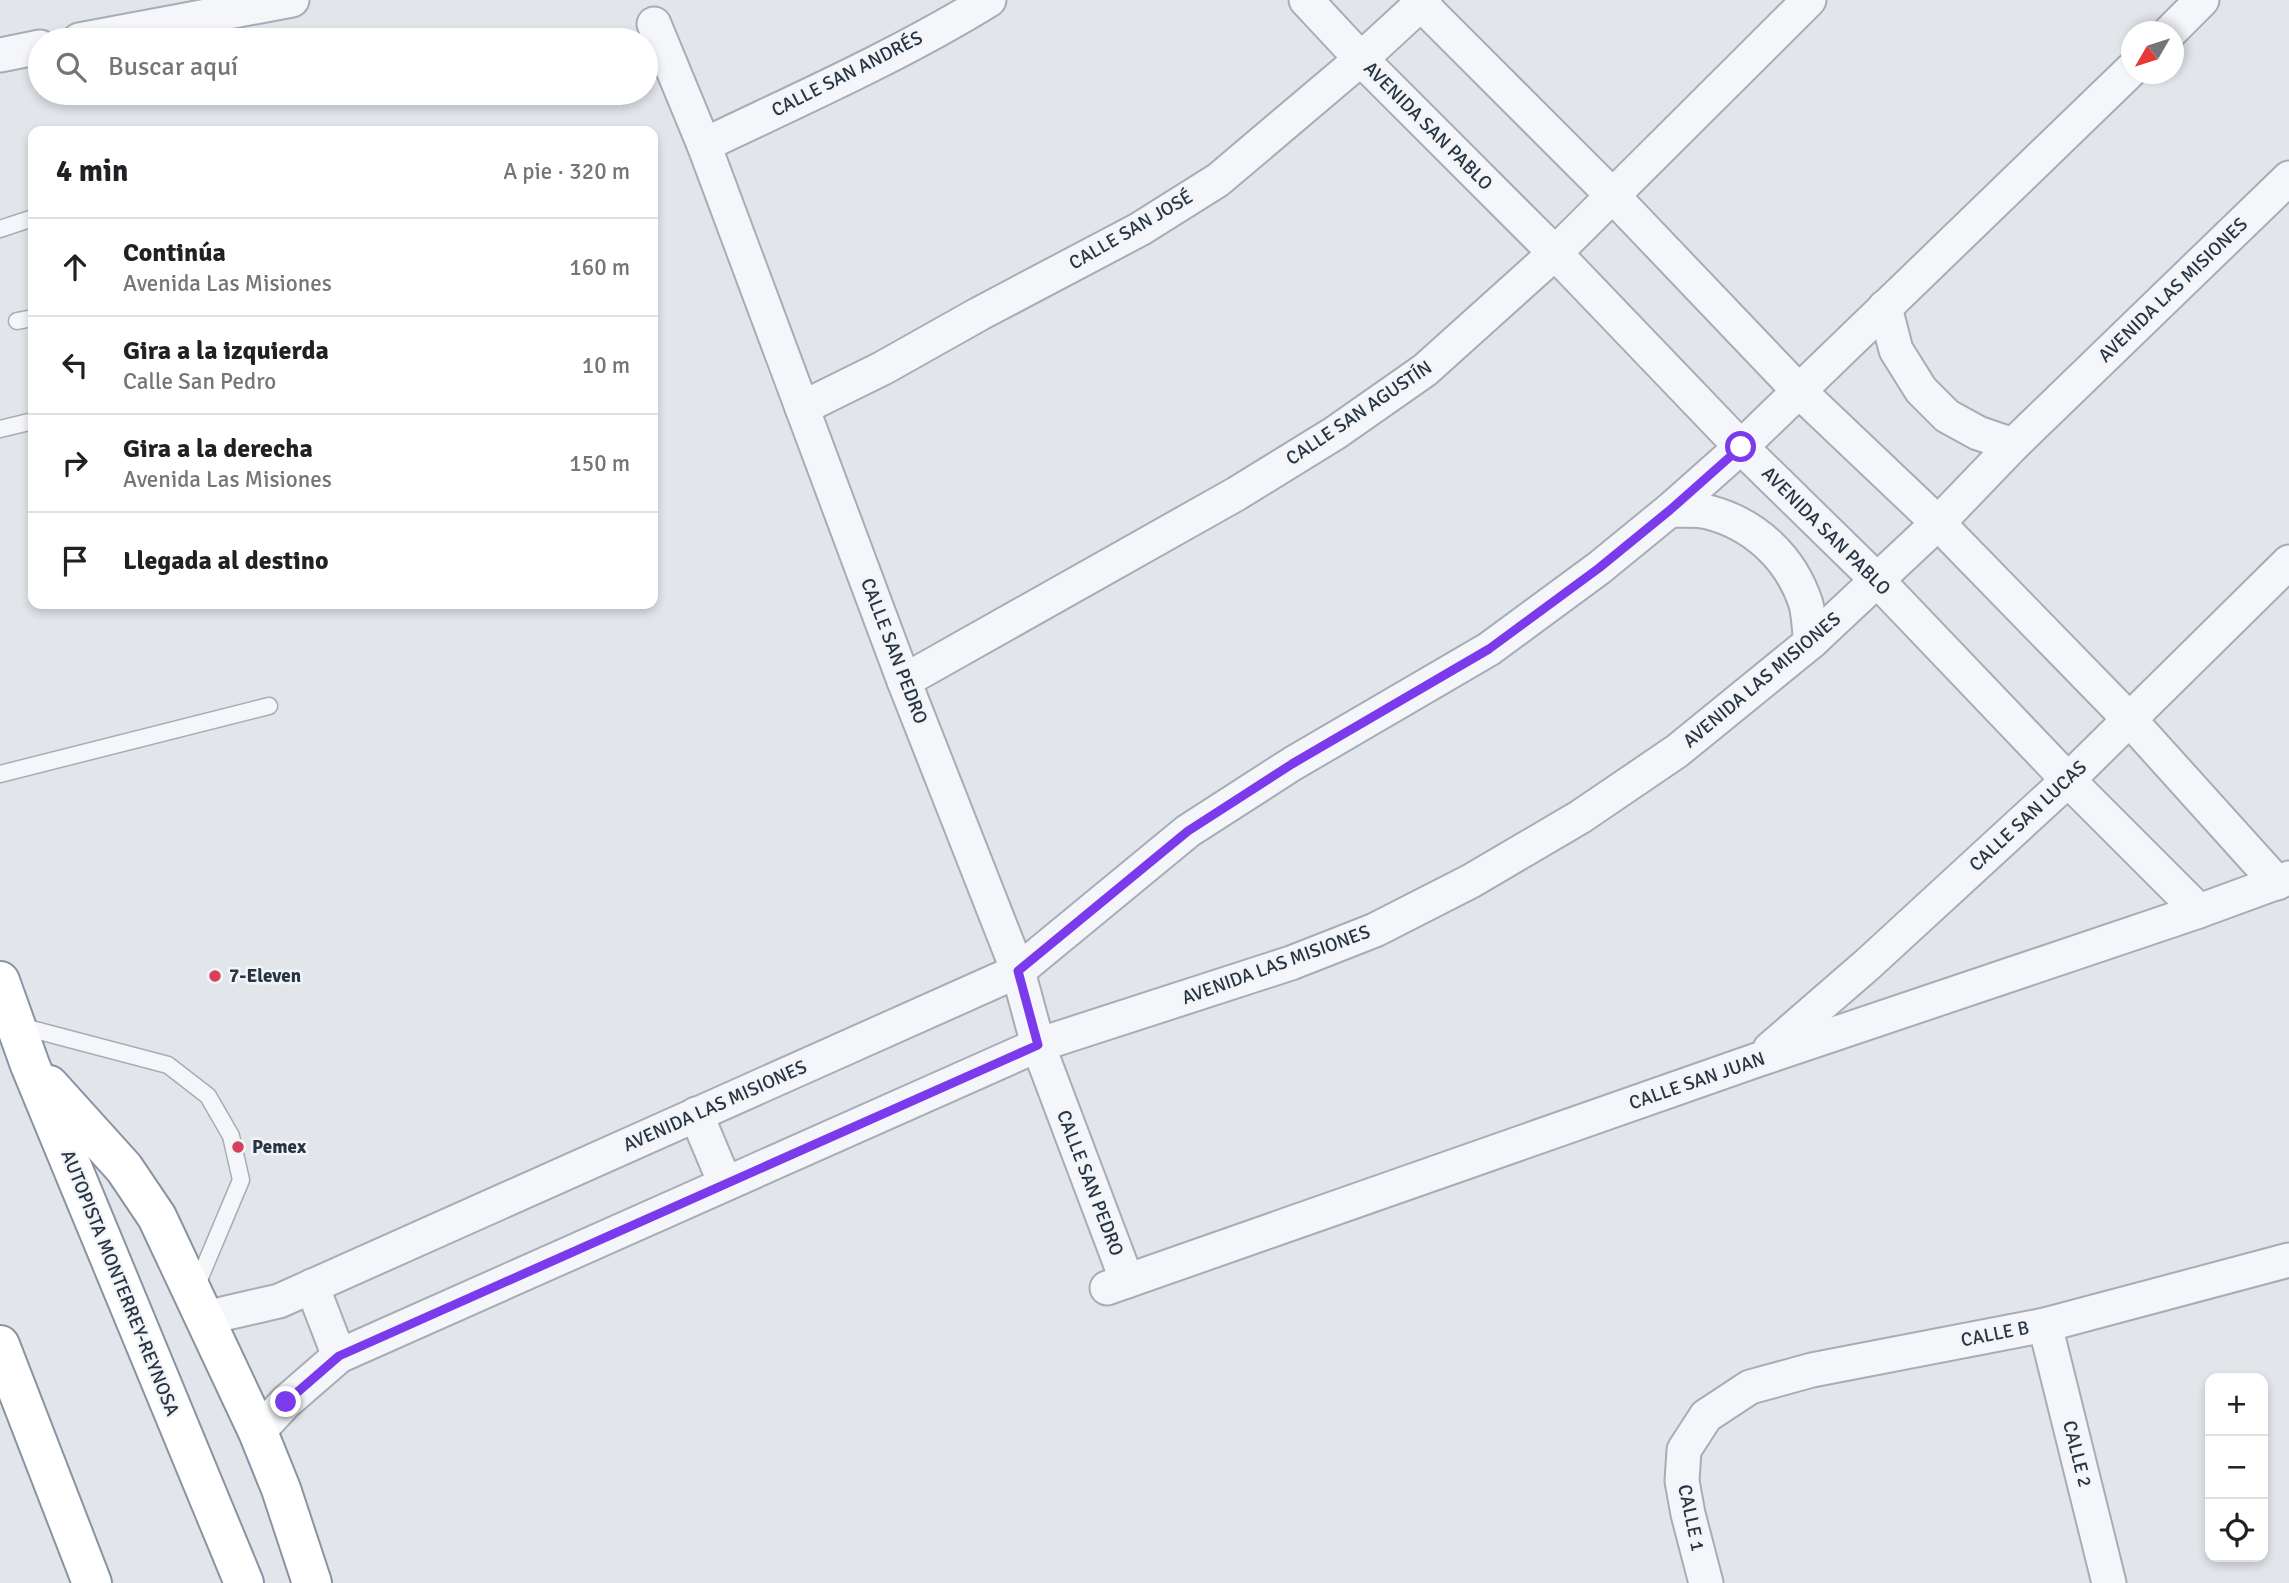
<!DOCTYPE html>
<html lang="es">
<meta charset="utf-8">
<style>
:root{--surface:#fff;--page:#f6f6f6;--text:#202124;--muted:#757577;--line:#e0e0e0}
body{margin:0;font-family:Signika,sans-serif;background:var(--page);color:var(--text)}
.controls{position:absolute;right:21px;bottom:21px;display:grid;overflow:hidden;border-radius:14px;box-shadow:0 4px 10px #0003}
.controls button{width:63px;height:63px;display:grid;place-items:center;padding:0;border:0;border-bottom:2px solid var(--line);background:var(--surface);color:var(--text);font:35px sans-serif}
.compass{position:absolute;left:2121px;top:21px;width:63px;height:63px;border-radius:50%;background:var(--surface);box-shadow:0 4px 10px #0003;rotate:231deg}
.stop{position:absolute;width:21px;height:21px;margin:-16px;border:5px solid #7c3aed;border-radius:50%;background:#fff}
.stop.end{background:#7c3aed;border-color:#fff;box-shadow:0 2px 7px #0008}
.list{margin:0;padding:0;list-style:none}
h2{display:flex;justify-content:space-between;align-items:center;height:91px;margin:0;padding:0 28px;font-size:30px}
h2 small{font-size:23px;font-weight:400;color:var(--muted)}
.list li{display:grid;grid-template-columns:46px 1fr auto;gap:21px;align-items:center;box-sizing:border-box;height:98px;padding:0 28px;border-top:2px solid var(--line)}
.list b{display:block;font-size:26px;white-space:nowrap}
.list p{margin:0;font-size:23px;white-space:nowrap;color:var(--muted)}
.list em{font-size:23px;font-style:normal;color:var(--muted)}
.icon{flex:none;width:38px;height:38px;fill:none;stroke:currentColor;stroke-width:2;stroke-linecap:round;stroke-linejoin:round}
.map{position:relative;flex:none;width:2289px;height:1583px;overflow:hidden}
.search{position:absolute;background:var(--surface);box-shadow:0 4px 10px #0003;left:28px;top:28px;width:630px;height:77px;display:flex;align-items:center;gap:18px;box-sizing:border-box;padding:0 24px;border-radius:38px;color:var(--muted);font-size:26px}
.panel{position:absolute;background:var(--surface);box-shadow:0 4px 10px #0003;left:28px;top:126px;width:630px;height:483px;border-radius:14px}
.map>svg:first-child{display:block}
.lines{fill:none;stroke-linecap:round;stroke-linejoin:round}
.lane-casing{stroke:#a6adb6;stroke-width:19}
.street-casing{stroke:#a6adb6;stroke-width:37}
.highway-casing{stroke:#8893a3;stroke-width:42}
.lane{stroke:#f5f6f9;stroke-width:16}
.street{stroke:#f5f6f9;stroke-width:33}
.highway{stroke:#fff;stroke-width:38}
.route{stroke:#7c3aed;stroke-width:9}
.poi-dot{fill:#d83f5c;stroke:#f2f5f8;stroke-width:2.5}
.labels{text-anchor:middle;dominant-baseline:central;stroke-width:5;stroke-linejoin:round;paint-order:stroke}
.street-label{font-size:19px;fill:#283444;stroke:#f2f5f8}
.poi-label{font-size:19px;font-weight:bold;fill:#283444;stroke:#f2f5f8;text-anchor:start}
</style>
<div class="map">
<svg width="2289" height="1583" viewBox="0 0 2289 1583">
<rect width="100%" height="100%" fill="#e2e6eb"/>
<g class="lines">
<defs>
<g id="lane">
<path d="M0,229L33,218"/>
<path d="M17,321L33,318"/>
<path d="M0,429L33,421"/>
<path d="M0,774L269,706"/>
<path d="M20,1026L168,1065L208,1096L231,1136L241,1180L196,1287"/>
</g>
<g id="street">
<path d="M1306,0L1361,59L1555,253L1741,447L1877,580L2068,780L2199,911"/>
<path d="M1417,0L1611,194L1798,390L1938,523L2130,720L2277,883"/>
<path d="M654,24L704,145L904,681L1018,971L1038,1045L1127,1281"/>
<path d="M2170,32L2202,0"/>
<path d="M79,40L292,0"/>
<path d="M0,55L40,47"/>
<path d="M704,145C800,99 898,56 989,0"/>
<path d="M1885,307L1896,350L1921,390L1947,416L1978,433L2013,445"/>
<path d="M802,408L883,368L979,314L1140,229L1218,180L1361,59L1425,0"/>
<path d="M1670,510C1682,511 1696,509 1708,512C1755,524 1791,558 1806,604C1809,616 1809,630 1811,642"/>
<path d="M904,681L1236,494L1335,433L1425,370L1555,253L1809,0"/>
<path d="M1770,1049L1868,964L2068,780L2289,562"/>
<path d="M696,1114L725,1183"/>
<path d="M312,1286L339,1356"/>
<path d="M1107,1288L1757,1060L2199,911L2289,878"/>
<path d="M205,1318L279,1301L1018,971L1188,831L1292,764L1489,649L1599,568L1670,510L1741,447L2132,69"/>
<path d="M2045,1325L2109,1583"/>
<path d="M258,1432L286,1402L339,1356L1038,1045L1291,963L1375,930L1471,881L1580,817L1677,751L1811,642L1938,523L2013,445L2289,178"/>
<path d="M1706,1583L1688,1514L1682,1481L1684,1450L1706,1416L1750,1387L1812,1370L2045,1325L2289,1260"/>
</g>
<g id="highway">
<path d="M0,981L30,1065L244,1583"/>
<path d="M49,1085L124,1168L157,1217L258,1432L281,1489L312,1583"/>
<path d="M0,1345L92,1583"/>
</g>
</defs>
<!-- lane casing -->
<use href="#lane" class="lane-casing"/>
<!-- street casing -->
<use href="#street" class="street-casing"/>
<!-- highway casing -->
<use href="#highway" class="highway-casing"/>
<!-- lane -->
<use href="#lane" class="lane"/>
<!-- street -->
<use href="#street" class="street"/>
<!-- highway -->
<use href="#highway" class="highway"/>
</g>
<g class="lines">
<!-- route -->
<path class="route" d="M286,1402L339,1356L1038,1045L1018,971L1188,831L1292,764L1489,649L1599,568L1670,510L1741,447"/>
</g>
<!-- markers -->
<g class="poi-dot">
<circle cx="215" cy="976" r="7"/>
<circle cx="238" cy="1147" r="7"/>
</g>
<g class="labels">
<!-- street labels -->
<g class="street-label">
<text transform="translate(847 74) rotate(-27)">CALLE SAN ANDRÉS</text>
<text transform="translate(1428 126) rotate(45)">AVENIDA SAN PABLO</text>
<text transform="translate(1131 230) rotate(-30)">CALLE SAN JOSÉ</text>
<text transform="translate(2173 290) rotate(-44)">AVENIDA LAS MISIONES</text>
<text transform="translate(1359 413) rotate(-34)">CALLE SAN AGUSTÍN</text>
<text transform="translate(1826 531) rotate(45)">AVENIDA SAN PABLO</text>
<text transform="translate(894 651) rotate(69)">CALLE SAN PEDRO</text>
<text transform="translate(1762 680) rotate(-40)">AVENIDA LAS MISIONES</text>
<text transform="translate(2028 816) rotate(-43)">CALLE SAN LUCAS</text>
<text transform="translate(1276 965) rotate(-20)">AVENIDA LAS MISIONES</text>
<text transform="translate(1697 1081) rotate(-19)">CALLE SAN JUAN</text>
<text transform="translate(715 1106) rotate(-24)">AVENIDA LAS MISIONES</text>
<text transform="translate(1090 1183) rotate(69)">CALLE SAN PEDRO</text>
<text transform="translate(120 1283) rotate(68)">AUTOPISTA MONTERREY-REYNOSA</text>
<text transform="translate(1995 1334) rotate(-11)">CALLE B</text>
<text transform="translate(2077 1454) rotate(76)">CALLE 2</text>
<text transform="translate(1691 1518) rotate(78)">CALLE 1</text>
</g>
<!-- poi labels -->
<g class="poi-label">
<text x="229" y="976">7-Eleven</text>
<text x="252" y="1147">Pemex</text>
</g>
</g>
</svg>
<div class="controls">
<button>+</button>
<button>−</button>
<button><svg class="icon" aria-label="locate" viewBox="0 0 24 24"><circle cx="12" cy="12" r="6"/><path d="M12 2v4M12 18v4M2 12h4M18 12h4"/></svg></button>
</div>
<svg class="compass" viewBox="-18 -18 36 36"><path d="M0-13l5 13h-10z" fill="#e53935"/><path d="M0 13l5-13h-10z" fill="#757577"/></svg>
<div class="stop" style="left:1741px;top:447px"></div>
<div class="stop end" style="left:286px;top:1402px"></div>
<div class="search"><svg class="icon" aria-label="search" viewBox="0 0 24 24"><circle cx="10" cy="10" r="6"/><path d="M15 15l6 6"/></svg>Buscar aquí</div>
<section class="panel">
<h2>4 min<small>A pie · 320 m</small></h2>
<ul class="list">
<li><svg class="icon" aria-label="ahead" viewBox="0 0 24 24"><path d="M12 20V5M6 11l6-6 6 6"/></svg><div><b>Continúa</b><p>Avenida Las Misiones</p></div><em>160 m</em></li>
<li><svg class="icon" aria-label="left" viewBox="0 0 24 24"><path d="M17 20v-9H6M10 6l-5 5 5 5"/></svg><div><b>Gira a la izquierda</b><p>Calle San Pedro</p></div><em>10 m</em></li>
<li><svg class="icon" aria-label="right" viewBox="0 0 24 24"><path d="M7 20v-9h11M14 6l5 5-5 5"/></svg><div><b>Gira a la derecha</b><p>Avenida Las Misiones</p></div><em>150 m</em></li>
<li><svg class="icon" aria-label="arrive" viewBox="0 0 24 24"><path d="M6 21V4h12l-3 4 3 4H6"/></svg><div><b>Llegada al destino</b></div></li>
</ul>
</section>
</div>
